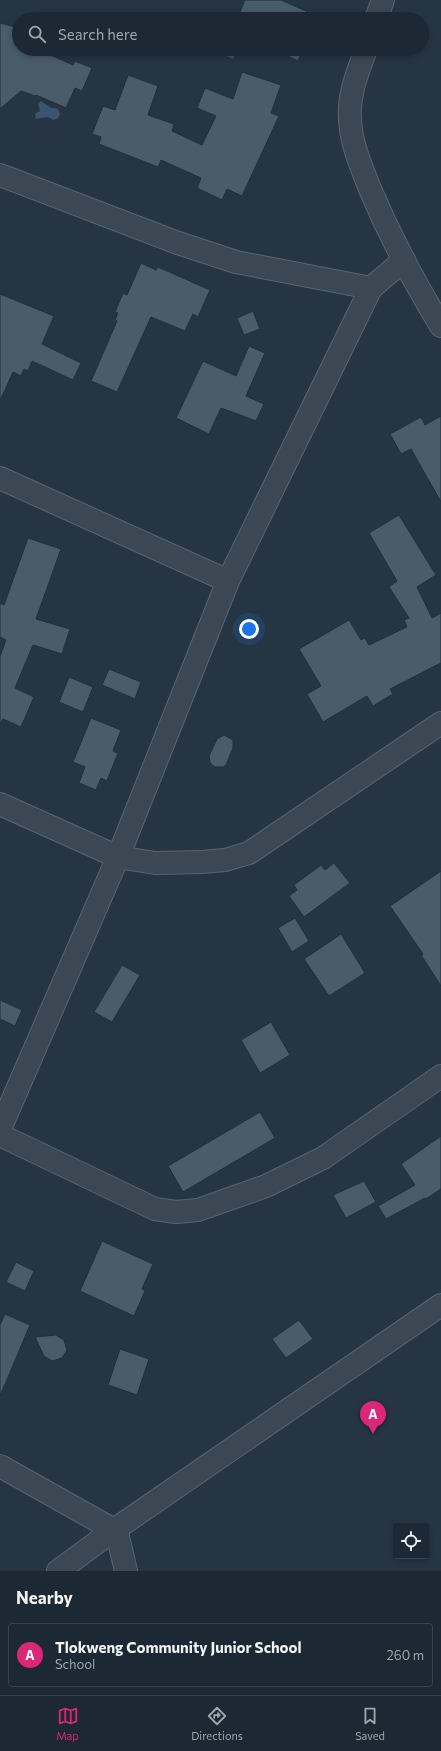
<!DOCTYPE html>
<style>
:root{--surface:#1c2833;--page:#25303b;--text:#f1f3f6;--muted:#a0a6ac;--line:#3a444e;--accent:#db2777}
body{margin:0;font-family:Commissioner,sans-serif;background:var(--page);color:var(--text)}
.controls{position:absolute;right:12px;bottom:12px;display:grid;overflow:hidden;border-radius:4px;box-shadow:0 2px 6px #0003}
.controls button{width:36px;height:36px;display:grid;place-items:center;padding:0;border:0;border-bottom:1px solid var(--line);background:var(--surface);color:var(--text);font:20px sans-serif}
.you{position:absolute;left:249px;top:629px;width:14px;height:14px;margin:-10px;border:3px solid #fff;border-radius:50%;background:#1a73e8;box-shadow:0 0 0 6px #1a73e833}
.badge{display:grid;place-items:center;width:26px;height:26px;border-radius:50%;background:var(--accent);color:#fff;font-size:13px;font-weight:700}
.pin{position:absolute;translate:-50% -33px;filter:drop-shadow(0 1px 2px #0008)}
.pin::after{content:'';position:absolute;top:21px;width:14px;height:12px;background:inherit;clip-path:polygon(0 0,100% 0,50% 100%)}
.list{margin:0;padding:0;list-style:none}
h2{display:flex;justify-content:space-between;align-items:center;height:52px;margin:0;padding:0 16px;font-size:17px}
h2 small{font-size:13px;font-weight:400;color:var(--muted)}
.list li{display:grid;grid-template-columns:26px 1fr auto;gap:12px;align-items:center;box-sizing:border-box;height:64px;margin:0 8px 8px;padding:0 8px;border:1px solid var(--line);border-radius:4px}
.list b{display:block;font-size:15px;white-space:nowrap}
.list p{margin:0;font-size:13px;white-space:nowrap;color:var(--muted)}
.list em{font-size:13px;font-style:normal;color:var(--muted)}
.icon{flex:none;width:22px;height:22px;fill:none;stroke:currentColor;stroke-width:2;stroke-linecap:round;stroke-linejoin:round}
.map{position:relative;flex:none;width:441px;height:1571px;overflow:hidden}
.search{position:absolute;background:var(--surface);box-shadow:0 2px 6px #0003;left:12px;right:12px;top:12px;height:44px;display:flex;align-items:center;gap:10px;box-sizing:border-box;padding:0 14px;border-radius:22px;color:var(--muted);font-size:15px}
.sheet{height:124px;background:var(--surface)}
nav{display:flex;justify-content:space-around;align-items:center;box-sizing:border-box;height:56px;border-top:1px solid var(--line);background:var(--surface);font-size:11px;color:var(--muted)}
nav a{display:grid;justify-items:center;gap:2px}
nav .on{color:var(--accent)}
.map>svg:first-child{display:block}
.water{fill:#3c546d}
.building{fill:#4a5b6a;stroke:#212e3b}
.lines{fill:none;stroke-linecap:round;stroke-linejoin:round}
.minor-casing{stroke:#596571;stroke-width:24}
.minor{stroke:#3b4753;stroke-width:22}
</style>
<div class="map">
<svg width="441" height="1571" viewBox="0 0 441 1571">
<rect width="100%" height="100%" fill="#263544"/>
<!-- water -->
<g class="water">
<path d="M221,49H237L233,59L219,53Z"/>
<path d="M41,101L51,108L58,109L60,114L58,118L54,120L47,117L36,119L35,114L40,111L38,104Z"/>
</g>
<!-- building -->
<g class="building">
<path d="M245,0H281L324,19H237Z"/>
<path d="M0,23L19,28V49H37L73,65L75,61L92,68L82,91L75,88L66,108L36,95L35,96L21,91L0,109Z"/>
<path d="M283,49H303L298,61L281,53Z"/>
<path d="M242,72L281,85L271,113L279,116L242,196L227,189L222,200L197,188L201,178L161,160L158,167L99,144L101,137L92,134L103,106L115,110L128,75L158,86L148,115L174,124L172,131L202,145L216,116L197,108L205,88L233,99Z"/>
<path d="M141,263L156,270L158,267L210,290L198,317L193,314L185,331L151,317L117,392L91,381L117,321L115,320L118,313L115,312L123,293L127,295Z"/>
<path d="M0,294L54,316L42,344L81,363L73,380L32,361L28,371L24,369L21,376L13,372L0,401Z"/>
<path d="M253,311L260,329L244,335L237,318Z"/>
<path d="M249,346L265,353L246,396L264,404L256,421L221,408L209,434L176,418L203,361L236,376Z"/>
<path d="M441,416V502L411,449L401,454L390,434L421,417L425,425Z"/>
<path d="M399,515L436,575L417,587L432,618L441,613V663L390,689L393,694L373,706L367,696L323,722L307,694L321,686L299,649L349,620L361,640L365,638L369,645L407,627L404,620L409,618L389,587L397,581L369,533Z"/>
<path d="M28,538L61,549L36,619L70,629L62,654L33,645L15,688L34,697L21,727L3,719L0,724V656L6,640L0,637V603L4,605Z"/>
<path d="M109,669L141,682L135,699L102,685Z"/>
<path d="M69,677L93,687L83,712L59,702Z"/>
<path d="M91,718L121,730L113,751L118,753L107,781L101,778L96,790L79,783L85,767L73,762Z"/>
<path d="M224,735L233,740V748L226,765L223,767H215L210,763L209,756L217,739Z"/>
<path d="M334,863L350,883L304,917L289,896L297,890L294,885L321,865L325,870Z"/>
<path d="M441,871V986L421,955L423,954L390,906Z"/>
<path d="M295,918L309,941L292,952L278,928Z"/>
<path d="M341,934L365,973L329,996L304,959Z"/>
<path d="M122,965L140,975L112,1022L94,1012Z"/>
<path d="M0,1000L22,1010L15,1026L0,1019Z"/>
<path d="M271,1022L290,1055L260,1073L241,1040Z"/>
<path d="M260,1112L275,1138L183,1192L168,1166Z"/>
<path d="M441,1136V1189L426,1199L425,1198L386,1219L378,1206L415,1185L401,1164Z"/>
<path d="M364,1181L376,1202L346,1218L333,1195Z"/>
<path d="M102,1241L153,1264L142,1289L145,1291L134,1316L80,1291Z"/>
<path d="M16,1262L34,1271L25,1291L6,1282Z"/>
<path d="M5,1314L30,1325L0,1396V1325Z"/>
<path d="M299,1320L313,1339L286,1358L272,1339Z"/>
<path d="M56,1335L64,1340L67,1350L62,1358L52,1361L44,1356L35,1337Z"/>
<path d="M120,1349L149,1359L137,1395L108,1385Z"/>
</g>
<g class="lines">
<defs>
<g id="minor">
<path d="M376,19L383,0"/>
<path d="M366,49C358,72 348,94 350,119C351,144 361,166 370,189C390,236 414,282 441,326"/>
<path d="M0,175L178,243L236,262L371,288"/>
<path d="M0,478L228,581"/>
<path d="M0,804L118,857L155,863L202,862L225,860L249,853L441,723"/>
<path d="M0,1129L118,857L228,581L371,288L404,260"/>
<path d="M0,1135L155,1209L176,1212L198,1210L266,1186L323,1158L441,1076"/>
<path d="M0,1466L114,1530L118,1537L126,1571"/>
<path d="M58,1571L114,1530L441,1305"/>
</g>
</defs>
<!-- minor casing -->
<use href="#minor" class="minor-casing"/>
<!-- minor -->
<use href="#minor" class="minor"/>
</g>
</svg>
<div class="controls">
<button><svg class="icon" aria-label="locate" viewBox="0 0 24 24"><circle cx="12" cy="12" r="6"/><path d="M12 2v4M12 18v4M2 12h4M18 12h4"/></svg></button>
</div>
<div class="you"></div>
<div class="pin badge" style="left:373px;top:1434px">A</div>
<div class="search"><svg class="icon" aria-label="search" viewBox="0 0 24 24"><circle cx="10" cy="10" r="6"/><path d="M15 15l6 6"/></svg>Search here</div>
</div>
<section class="sheet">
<h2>Nearby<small></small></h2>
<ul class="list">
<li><span class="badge">A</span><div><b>Tlokweng Community Junior School</b><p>School</p></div><em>260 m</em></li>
</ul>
</section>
<nav>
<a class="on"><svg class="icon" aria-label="map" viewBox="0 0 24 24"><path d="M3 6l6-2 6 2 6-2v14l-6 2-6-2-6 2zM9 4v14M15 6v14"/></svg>Map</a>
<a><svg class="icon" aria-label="directions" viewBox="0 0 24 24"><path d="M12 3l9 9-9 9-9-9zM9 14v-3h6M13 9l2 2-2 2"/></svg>Directions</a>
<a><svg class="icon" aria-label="saved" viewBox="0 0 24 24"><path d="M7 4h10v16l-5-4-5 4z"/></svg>Saved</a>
</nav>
